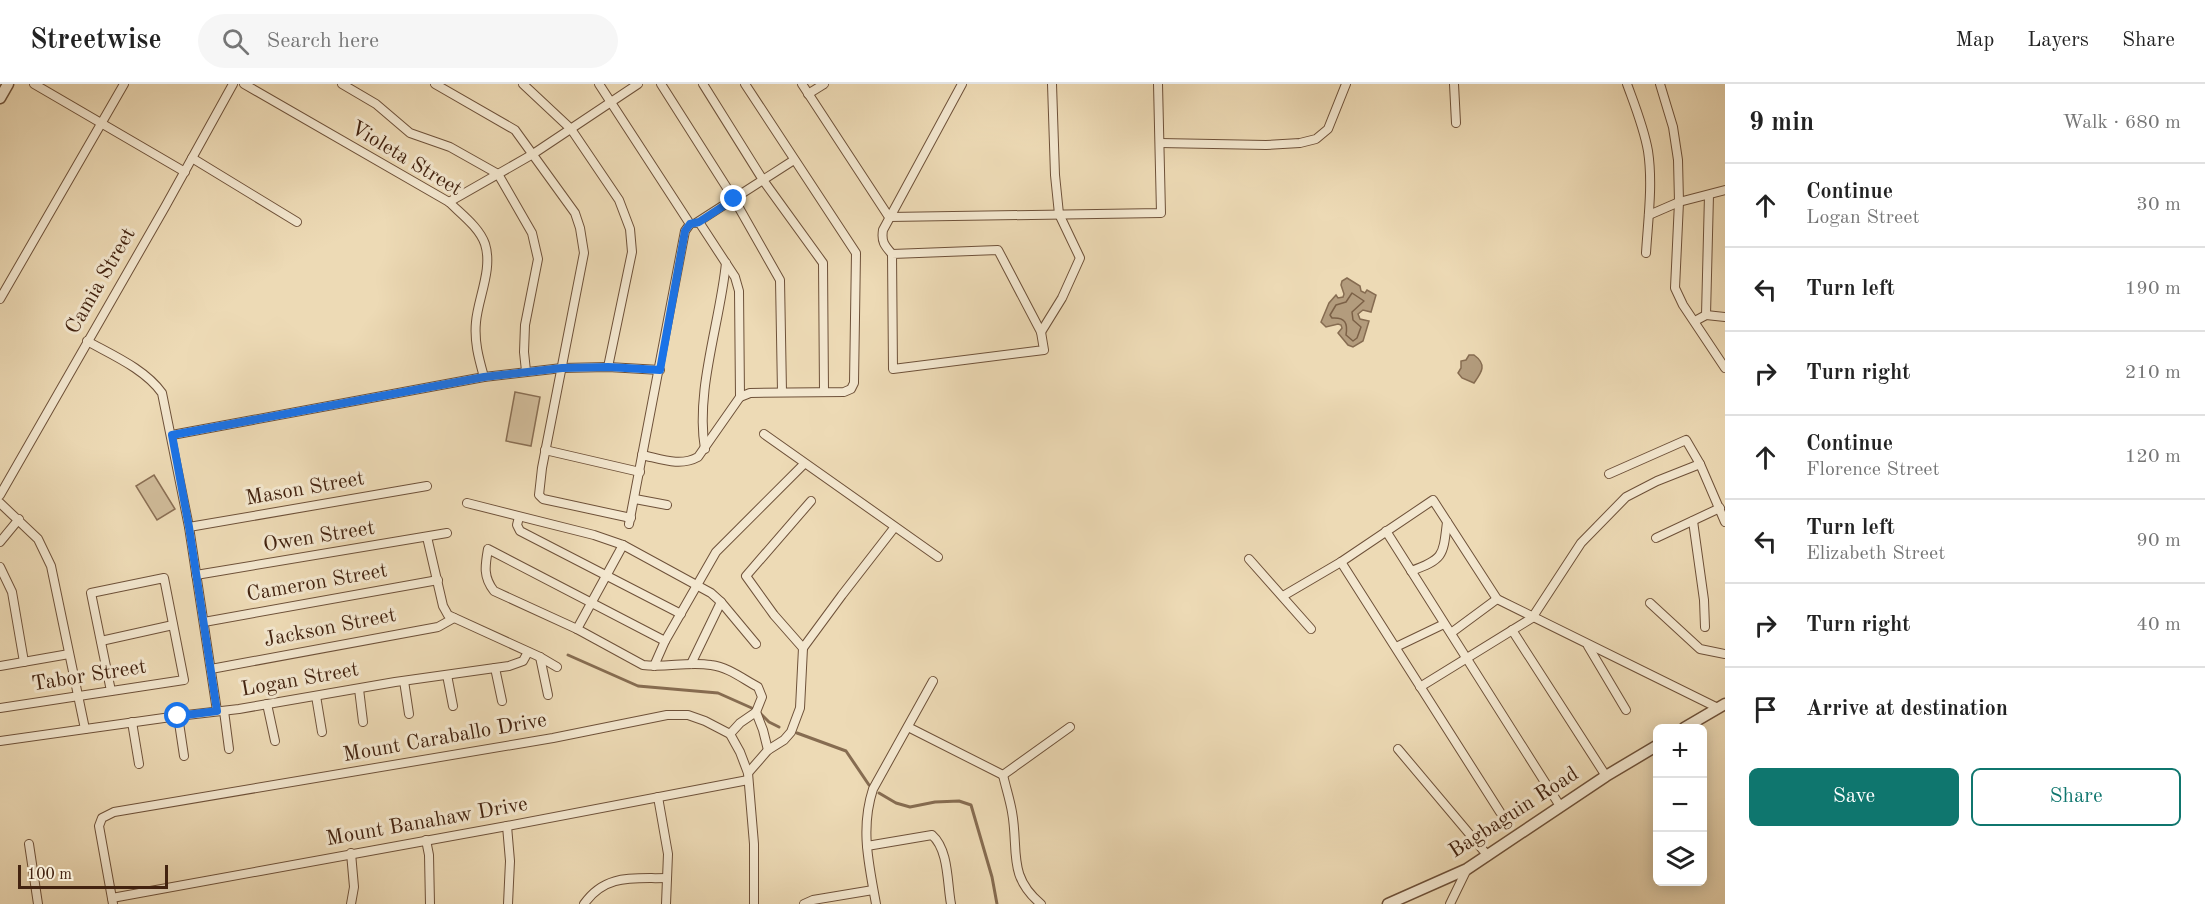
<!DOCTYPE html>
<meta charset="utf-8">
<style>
:root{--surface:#fff;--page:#f6f6f6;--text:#222;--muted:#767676;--line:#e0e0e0;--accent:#0f766e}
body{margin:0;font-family:"Old Standard TT",serif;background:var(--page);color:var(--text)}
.controls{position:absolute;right:18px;bottom:18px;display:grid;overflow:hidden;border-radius:9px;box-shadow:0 3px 15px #0003}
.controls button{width:54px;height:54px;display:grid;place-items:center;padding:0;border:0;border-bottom:2px solid var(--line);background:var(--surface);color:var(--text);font:30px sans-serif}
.scale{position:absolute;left:18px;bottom:15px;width:150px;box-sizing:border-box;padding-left:6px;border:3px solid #432310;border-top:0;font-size:16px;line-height:21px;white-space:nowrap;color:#432310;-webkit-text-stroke:4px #f3e7cf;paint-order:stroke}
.stop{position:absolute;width:18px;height:18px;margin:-14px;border:4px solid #1a73e8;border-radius:50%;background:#fff}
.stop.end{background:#1a73e8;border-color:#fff;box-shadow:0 2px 6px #0008}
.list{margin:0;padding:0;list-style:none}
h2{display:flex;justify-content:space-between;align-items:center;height:78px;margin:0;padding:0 24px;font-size:26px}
h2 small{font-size:20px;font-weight:400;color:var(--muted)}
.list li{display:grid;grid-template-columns:39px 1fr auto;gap:18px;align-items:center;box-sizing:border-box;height:84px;padding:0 24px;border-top:2px solid var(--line)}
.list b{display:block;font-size:22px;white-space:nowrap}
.list p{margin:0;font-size:20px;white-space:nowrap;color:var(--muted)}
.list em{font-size:20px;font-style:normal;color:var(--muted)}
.actions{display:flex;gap:12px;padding:18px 24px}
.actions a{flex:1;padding:14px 0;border:2px solid var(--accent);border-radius:9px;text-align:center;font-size:21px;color:var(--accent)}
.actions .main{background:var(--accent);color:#fff}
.icon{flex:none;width:33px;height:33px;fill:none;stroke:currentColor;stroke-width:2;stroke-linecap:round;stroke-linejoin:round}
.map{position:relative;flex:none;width:1725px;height:820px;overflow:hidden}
header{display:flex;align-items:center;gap:36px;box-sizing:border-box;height:84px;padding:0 30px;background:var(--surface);border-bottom:2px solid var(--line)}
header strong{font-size:28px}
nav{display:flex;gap:33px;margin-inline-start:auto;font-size:21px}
.search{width:420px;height:54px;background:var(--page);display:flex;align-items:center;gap:15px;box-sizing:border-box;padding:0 21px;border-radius:33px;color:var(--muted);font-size:22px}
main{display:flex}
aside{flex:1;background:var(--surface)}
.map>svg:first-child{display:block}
.green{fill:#d0bb99;stroke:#8a6f54;stroke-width:1.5}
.water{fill:#b39c7d;stroke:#866c51;stroke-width:1.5}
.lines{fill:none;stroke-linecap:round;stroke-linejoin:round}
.shore{stroke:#7b6046;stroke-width:1.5}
.stream{stroke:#866c51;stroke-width:3}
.minor-casing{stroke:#6e5139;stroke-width:10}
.tertiary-casing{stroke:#6e5139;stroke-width:13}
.minor{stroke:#f3e7cf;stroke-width:8}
.tertiary{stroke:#f3e7cf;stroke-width:10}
.route{stroke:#1a73e8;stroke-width:8}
.labels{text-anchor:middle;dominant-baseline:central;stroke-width:6;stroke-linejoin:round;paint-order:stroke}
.street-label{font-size:21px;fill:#432310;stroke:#f3e7cf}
</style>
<header>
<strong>Streetwise</strong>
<div class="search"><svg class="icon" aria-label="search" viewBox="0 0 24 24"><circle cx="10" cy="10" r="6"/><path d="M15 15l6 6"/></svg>Search here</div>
<nav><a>Map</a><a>Layers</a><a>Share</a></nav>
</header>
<main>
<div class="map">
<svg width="1725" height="820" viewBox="0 0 1725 820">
<rect width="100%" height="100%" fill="#eddab5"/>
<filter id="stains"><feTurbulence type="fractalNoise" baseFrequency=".00333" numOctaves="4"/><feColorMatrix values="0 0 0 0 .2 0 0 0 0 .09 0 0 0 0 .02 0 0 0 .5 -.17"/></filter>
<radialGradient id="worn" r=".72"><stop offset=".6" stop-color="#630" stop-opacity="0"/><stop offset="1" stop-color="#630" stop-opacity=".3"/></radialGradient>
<!-- green -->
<g class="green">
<path d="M515,308L540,313L531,362L506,357Z"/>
<path d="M154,391L175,425L157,436L136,402Z"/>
</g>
<!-- water -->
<g class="water">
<path d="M1347,194L1360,202L1361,207L1365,209L1367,206L1376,211L1371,228L1363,226L1358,230L1360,235L1369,237L1363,257L1353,263L1348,261L1338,249L1342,244L1341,241L1338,240L1326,243L1321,238L1329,219L1336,211L1338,214L1343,213L1344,210L1341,201L1342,197Z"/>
<path d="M1469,271H1474C1488,281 1481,289 1474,299L1462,294L1458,289L1461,284V277L1466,276Z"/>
</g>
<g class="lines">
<!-- shore -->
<path class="shore" d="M1352,209L1364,217L1352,228L1353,236L1361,243L1357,254L1353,257L1346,251C1348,239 1345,233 1332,234L1330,231L1336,221L1346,218Z"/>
<!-- stream -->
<g class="stream">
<path d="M568,571L638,602L718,609L754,625"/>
<path d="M760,629L769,638L779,643"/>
<path d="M797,649L846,667L869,701"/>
<path d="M879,709L896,719L910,723L935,718L959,717L971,721L992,793L997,820"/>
</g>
<defs>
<g id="minor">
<path d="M34,0L185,88"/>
<path d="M244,0L449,118C461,130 479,143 485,160C493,185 478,214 476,238C474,258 479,275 484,293"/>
<path d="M342,0L376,20L410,49L450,63L498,90L532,149L538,175L525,241L524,268L526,287"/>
<path d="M435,0L515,46L575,129L580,144L584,169L542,384L539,411L543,415L631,434"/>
<path d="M523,0L571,45L619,116L630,145L632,168L608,283"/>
<path d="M599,0L690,140"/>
<path d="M661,0L734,115L780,196L782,308"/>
<path d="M703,0L763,96L823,179L824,308"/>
<path d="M802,0L889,133L1161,129L1158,0"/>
<path d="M1454,0L1456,39"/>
<path d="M1627,0C1635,22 1644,44 1648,67C1653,100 1648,136 1646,169"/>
<path d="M1660,0L1673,43L1678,76L1679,118L1675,204L1683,221L1725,284"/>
<path d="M808,10L824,0"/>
<path d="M1160,59L1266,61L1300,59L1316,55L1328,45L1346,0"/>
<path d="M192,74L297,138"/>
<path d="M449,118L533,70L638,0"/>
<path d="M1649,131L1679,118L1725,106"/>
<path d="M696,139L794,76"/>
<path d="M892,170L998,166L1041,248L1044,266L893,285L892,170C885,162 881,158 883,146L962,0"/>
<path d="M0,215L124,0"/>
<path d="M1706,231L1725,233"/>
<path d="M1695,237L1706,231L1709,111"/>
<path d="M1041,248L1062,214L1080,174L1059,130L1055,91L1052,0"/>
<path d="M87,257C112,271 145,285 162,309L189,443L217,627"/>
<path d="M740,313L750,309L844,308L851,305L854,299L856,169L745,0"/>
<path d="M764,350L938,473"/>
<path d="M172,351L484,293L562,284L608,283L660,286"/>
<path d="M705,365C695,307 720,239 726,179"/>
<path d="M545,366L640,388"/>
<path d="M642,371C661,375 680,383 698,373L740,313L739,207L735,193L699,138"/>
<path d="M1609,390L1686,356L1700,380L1725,438"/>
<path d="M0,411L165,123L233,0"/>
<path d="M635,415L667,421"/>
<path d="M0,419L38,455L51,482L85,645"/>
<path d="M467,419L594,451L623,461L711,509L721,518L756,560"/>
<path d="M519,433L517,441L520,447L681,530"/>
<path d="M1693,437L1704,516L1705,543"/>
<path d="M629,440L685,147L690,140"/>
<path d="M189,443L427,402"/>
<path d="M1386,447L1560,722"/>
<path d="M427,453L443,522L448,531L540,573L557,583"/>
<path d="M1656,454L1720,424"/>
<path d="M0,458L19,435"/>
<path d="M1249,475L1311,545"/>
<path d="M1341,478L1500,728"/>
<path d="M0,483L12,508L24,578"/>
<path d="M1411,487C1444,475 1443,472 1447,438"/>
<path d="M196,491L447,449"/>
<path d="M1283,512L1341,478L1433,416L1497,515L1718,624"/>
<path d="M1650,519L1700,565L1725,570"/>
<path d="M204,538L438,496"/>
<path d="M577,545L623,461"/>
<path d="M1512,546L1606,692"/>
<path d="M1451,549L1497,515"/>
<path d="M101,557L173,541"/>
<path d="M665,557L488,465C485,482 483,493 494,507L577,545L643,581C666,584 688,577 711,581C728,583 743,595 758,603L762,613L756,628L740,639L730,650"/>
<path d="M1588,562L1626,626"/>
<path d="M1396,563L1444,540"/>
<path d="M803,564L774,531L746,492L811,417"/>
<path d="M540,573L548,611"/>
<path d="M691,580L721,518"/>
<path d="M0,582L69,570"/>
<path d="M654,582L665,557L716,468L804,380"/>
<path d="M495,584L502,617"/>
<path d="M211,585L438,543L454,534"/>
<path d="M447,591L453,622"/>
<path d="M404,597L409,630"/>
<path d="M1420,603L1532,534L1581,459L1626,413L1657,397L1700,380"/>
<path d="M359,605L363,638"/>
<path d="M316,612L322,648"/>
<path d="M267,620L275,657"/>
<path d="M0,624L184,596L164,494L91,509L111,607"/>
<path d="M224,627L229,665"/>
<path d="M756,628L763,646L768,666"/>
<path d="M178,632L184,672"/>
<path d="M132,638L139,680"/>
<path d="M908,643L1003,691"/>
<path d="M0,657L178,632L239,625L395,598L509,582L523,577L528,568"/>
<path d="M1398,665L1488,772"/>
<path d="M748,689L768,666L784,656L791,648L800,624L803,564L842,511L894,444"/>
<path d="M1003,691C1006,704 1010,716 1012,728C1019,766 1007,792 1041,820"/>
<path d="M1003,691L1070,643"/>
<path d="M658,713L668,770L666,820"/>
<path d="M507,742L510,777L508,820"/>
<path d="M426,756L429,771L430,820"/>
<path d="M29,760L38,820"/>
<path d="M867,762L932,751C949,766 947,799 951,820"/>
<path d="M351,769L354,803L351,820"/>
<path d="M112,814L507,742L748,696"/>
<path d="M113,820L99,742L102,734L114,728L553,654L667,631H688L705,637L730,650L740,668L748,689L754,760V820"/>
<path d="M584,820C606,789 634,795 667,794"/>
<path d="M804,820L813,816L873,806"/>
<path d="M876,820C869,780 860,745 873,705L933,597"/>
<path d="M1450,820L1467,785"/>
</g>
<g id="tertiary">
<path d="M0,14L8,0"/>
<path d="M1684,644L1725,620"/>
<path d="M1388,820L1467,785L1606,692L1658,661"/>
</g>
</defs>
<!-- minor casing -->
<use href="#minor" class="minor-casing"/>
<!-- tertiary casing -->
<use href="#tertiary" class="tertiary-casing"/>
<!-- minor -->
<use href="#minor" class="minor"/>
<!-- tertiary -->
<use href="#tertiary" class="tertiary"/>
</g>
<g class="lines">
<!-- route -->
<path class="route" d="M178,632L217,627L189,443L172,351L484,293L562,284L608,283L660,286L685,147L690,140L699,138L734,115"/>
</g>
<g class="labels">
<!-- street labels -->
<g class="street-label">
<text transform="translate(406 75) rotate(31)">Violeta Street</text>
<text transform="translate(101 197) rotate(-60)">Camia Street</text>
<text transform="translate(305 405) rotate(-10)">Mason Street</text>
<text transform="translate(319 453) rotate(-9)">Owen Street</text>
<text transform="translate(317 499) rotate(-10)">Cameron Street</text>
<text transform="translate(330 544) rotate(-11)">Jackson Street</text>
<text transform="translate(89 592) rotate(-9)">Tabor Street</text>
<text transform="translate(300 596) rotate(-10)">Logan Street</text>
<text transform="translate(445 654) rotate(-10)">Mount Caraballo Drive</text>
<text transform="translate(1514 729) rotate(-33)">Bagbaguin Road</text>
<text transform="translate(427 738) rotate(-10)">Mount Banahaw Drive</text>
</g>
</g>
<rect width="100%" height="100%" filter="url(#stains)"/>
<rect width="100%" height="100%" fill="url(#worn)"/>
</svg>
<div class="controls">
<button>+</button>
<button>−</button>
<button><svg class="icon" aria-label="layers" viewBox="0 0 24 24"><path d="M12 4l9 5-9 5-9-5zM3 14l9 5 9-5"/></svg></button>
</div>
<div class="scale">100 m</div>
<div class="stop" style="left:178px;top:632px"></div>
<div class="stop end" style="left:734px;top:115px"></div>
</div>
<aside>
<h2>9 min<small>Walk · 680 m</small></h2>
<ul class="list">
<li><svg class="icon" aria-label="ahead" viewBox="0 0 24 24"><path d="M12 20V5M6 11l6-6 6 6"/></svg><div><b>Continue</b><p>Logan Street</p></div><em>30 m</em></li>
<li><svg class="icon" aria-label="left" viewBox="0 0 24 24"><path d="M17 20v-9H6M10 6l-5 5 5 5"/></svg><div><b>Turn left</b></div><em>190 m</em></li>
<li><svg class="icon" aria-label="right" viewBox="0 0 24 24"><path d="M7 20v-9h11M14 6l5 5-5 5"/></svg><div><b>Turn right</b></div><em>210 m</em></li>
<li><svg class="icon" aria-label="ahead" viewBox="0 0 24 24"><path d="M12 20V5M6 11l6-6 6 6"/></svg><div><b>Continue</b><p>Florence Street</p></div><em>120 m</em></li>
<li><svg class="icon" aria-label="left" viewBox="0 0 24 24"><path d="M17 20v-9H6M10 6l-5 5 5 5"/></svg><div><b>Turn left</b><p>Elizabeth Street</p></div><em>90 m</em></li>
<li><svg class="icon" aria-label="right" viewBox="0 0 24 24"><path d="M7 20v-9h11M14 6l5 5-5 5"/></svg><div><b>Turn right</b></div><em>40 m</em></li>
<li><svg class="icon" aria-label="arrive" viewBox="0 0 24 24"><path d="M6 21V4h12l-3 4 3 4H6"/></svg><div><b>Arrive at destination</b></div></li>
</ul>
<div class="actions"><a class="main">Save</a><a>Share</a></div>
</aside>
</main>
